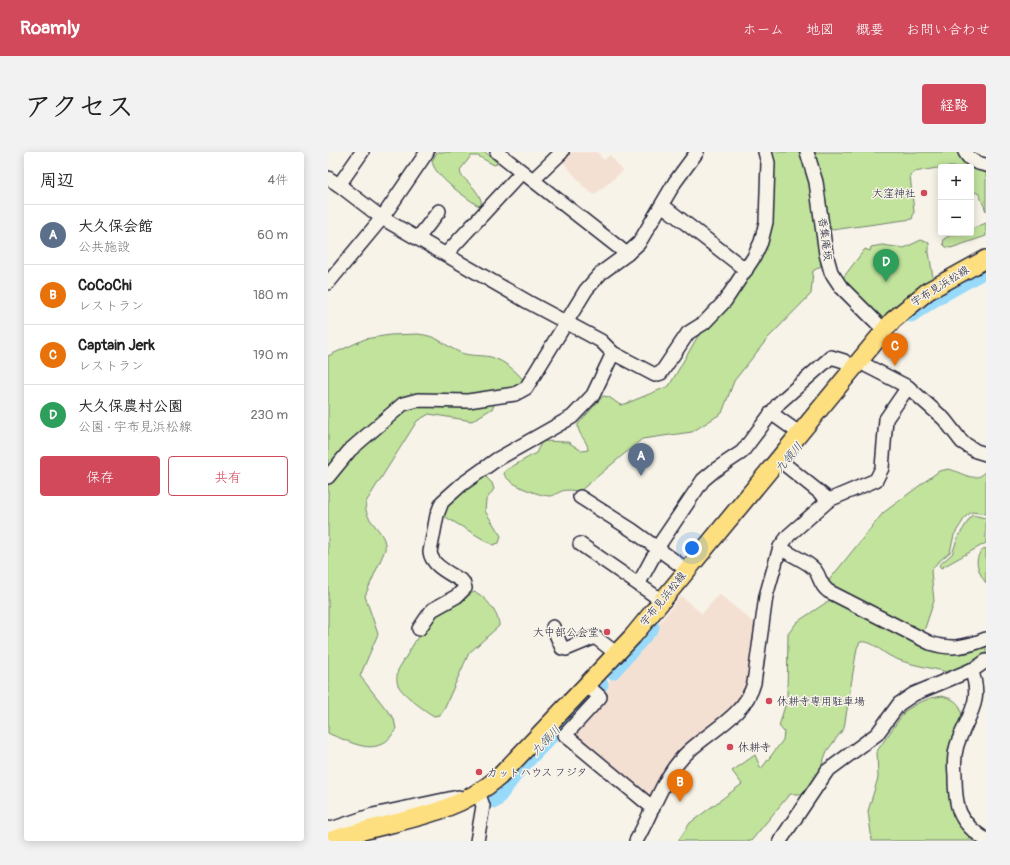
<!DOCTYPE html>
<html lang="ja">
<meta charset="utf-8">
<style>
:root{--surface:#fff;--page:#f2f2f2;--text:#222;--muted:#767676;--line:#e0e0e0;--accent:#d1495b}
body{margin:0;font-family:Pangolin,"Klee One",sans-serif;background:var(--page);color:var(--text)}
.controls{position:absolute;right:12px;top:12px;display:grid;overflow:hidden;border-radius:4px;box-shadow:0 2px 10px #0003}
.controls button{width:36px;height:36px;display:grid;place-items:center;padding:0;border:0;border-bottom:1px solid var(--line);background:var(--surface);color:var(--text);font:20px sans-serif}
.you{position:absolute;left:364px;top:396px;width:14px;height:14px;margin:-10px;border:3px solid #fff;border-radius:50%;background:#1a73e8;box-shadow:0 0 0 6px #1a73e833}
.badge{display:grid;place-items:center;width:26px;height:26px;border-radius:50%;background:var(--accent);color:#fff;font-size:13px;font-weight:700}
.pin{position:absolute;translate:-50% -33px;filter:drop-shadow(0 1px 2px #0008)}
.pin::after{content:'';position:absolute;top:21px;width:14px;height:12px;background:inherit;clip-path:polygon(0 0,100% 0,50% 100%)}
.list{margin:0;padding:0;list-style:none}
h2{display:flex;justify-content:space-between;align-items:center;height:52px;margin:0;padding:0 16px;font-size:17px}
h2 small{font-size:13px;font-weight:400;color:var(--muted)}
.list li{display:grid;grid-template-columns:26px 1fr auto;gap:12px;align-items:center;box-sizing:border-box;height:60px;padding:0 16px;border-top:1px solid var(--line)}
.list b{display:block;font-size:15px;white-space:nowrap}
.list p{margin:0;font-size:13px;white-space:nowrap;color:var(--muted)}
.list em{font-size:13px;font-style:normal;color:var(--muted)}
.actions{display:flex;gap:8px;padding:12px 16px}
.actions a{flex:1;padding:9px 0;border:1px solid var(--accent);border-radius:4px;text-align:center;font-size:14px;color:var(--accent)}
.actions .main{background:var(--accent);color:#fff}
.map{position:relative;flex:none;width:658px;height:689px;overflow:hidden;border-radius:4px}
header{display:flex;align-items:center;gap:24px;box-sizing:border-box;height:56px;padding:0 20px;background:var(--accent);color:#fff}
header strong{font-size:19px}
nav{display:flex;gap:22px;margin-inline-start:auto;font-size:14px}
.intro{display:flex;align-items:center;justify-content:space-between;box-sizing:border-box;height:96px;padding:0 24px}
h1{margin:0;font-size:28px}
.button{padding:10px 18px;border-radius:4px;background:var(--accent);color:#fff;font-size:14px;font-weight:700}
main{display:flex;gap:24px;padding:0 24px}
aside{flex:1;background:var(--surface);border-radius:4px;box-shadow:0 2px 10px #0003}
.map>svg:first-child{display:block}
.built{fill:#f4e0d3}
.green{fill:#c1e39c;stroke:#72826c}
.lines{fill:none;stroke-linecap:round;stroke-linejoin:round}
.river{stroke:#98dafa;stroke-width:17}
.minor-casing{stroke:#22223b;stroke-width:16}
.major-casing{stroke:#22223b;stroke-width:20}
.minor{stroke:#f7f3e8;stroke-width:13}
.major{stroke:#fddf80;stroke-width:17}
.poi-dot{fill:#d1495b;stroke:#f7f3e8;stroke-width:1.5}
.labels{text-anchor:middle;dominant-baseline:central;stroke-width:3;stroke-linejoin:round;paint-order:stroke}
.poi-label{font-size:11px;fill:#22223b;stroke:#f7f3e8;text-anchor:start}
.street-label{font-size:11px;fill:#22223b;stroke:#f7f3e8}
.water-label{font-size:12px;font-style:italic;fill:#40506b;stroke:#f7f3e8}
</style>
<header>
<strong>Roamly</strong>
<nav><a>ホーム</a><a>地図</a><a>概要</a><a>お問い合わせ</a></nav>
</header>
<div class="intro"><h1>アクセス</h1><a class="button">経路</a></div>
<main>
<aside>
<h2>周辺<small>4件</small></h2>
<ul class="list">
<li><span class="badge" style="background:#5c6f8a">A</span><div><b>大久保会館</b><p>公共施設</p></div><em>60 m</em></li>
<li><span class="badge" style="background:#e8710a">B</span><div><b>CoCoChi</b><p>レストラン</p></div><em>180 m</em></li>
<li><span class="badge" style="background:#e8710a">C</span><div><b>Captain Jerk</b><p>レストラン</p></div><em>190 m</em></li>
<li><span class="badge" style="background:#2e9e5b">D</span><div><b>大久保農村公園</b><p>公園 · 宇布見浜松線</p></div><em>230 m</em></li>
</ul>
<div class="actions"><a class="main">保存</a><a>共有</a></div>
</aside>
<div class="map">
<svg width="658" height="689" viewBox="0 0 658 689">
<rect width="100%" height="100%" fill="#f7f3e8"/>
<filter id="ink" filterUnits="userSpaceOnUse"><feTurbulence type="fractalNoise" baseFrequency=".025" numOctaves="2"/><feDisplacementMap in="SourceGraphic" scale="8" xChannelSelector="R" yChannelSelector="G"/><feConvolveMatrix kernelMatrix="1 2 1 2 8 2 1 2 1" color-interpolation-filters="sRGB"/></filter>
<g filter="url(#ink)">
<!-- built -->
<g class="built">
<path d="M239,0H269L276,8L282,3L295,19L266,43L256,35L232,6Z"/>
<path d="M391,442L430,474L421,537L325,646L319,647L243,584L270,540L303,506L353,444L374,462Z"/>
</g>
<!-- green -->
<g class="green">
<path d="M109,0H157L168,9L169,12L166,13L150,4H143L132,18L133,23C139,29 156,44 153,54L149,53C136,44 106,24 104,9Z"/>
<path d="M442,0H473L475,4L486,53L493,114L485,119L483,142L440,186L406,229L394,261L364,280L314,287L252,339C246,339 239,337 234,339C229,341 226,344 222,344C211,344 177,331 176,321L178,318L208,301L214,289L240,290L254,299L260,298C260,288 249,283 250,272L275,244L281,245L292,253L297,252L341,234L370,184L431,107Z"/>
<path d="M485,0H632L658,18V59L651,42L643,38V15H613V22L611,17L609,16L586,20L582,23L586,60L584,67L504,78L500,72L493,29Z"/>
<path d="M658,71V84L623,96L618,95L615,92L616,87C624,81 633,81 643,81V77Z"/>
<path d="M593,88L601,91V99L599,100H601L605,126L584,141L556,165H552L514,127L537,97L542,99L543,95L554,93L576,96Z"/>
<path d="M90,182C110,184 113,191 129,199C138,204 147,203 157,204C171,205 187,217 196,229L191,236L145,244H90L0,318V204L37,187L62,183Z"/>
<path d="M165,250L166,253L165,256L144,269L101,262L89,269L38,350C34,370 60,378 57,398L37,444L50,482L32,524L66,567L68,577C51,607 28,592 4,583L0,581V332C13,314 65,257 85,254C110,249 140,251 165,250Z"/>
<path d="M621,317C633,320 651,334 658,317V362L644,360L638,364L626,383L622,400L608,412L603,419L606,449L595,482L505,439L501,432L502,427L555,361L611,319Z"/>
<path d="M156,323L164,331L166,337L158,348L157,359L173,384L171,391L165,393L114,363V355Z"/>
<path d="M644,363L658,366V391L613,416L611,413L624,402L630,385Z"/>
<path d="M658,396V431C650,420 643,404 658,396Z"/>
<path d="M146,440C156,442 172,463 171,474L141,501L115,559L112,563L106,564C97,559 74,542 70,533C68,528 69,523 70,518L103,463Z"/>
<path d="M502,448H510L601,493L658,490V504L624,520H619C601,515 579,513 562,504C552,499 544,488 532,490L529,496L516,576L499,599L490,623L477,642H463L460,644L423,689H350L362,671L414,632L404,619L427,603L433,617L455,588L456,580L451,574L459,547L460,482L469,470Z"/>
<path d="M614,544C629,548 633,552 634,567L622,640L652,689H544L540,659L550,626L549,599L577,559L590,551L603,546Z"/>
</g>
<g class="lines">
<!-- river -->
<g class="river">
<path d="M583,162L605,147L658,117"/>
<path d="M284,519L323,475"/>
<path d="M167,648L191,616L272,532"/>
</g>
<defs>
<g id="minor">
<path d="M169,0L299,102"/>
<path d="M479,0L488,30L498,102L503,120L513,135L556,178"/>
<path d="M637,0C642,9 648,11 658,13"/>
<path d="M0,26L11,33L54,66L200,150L273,189L285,201L327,223L333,221L360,181L376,171L397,149L426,105L433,90L438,70L440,11L437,0"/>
<path d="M205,28L234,0"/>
<path d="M11,33L34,0"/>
<path d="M334,53L418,118"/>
<path d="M90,86L111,59"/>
<path d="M118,102L194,20"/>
<path d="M0,131L54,66L99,0"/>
<path d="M531,208L539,214L580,235L616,267L634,290L648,299L658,302"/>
<path d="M443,261L471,281"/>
<path d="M450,307L501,348"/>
<path d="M0,325L22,298L75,252L90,248L140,249L187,242L198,236L258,138L273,121L299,102L311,91L347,30L369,0"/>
<path d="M252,345L304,378L359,418"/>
<path d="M252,392L333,448"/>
<path d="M329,396L375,328L387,318L414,300L451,251L503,205L516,209L525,216"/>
<path d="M452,396C461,402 481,410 487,418C493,426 491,432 500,439L602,491C623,498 638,495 658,487"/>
<path d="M311,431L325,405"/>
<path d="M225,475L234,496L238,497L267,485L289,502"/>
<path d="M91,477L104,458L129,444L137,436L135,430C124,422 104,415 102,400L109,363L114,350L133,333L168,308L244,265L265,243L285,201"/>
<path d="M643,518C656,550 639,564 629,593C626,603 626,613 627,623C627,655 630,670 658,688"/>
<path d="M259,533L272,545L237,583L325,656"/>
<path d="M0,676L3,677L45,663L130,645"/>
<path d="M149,689L155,654L150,640"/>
<path d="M308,689C326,658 335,622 362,598C384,578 418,562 426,531L438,444L452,395L461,383L501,348L548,328L554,316L558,267L580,235"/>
<path d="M452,689L499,619L549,582L571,552L586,542L648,516L658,509"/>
</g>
<path id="major" d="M1,689C60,668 121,668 171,625L305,484L565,168L600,139L658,107"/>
</defs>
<!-- minor casing -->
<use href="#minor" class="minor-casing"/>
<!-- major casing -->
<use href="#major" class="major-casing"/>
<!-- minor -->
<use href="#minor" class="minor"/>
<!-- major -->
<use href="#major" class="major"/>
</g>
</g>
<!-- markers -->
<g class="poi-dot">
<circle cx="596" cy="41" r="4"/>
<circle cx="279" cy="480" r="4"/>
<circle cx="441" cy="549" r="4"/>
<circle cx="402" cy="595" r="4"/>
<circle cx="151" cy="620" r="4"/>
</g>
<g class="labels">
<!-- poi labels -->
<g class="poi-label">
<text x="588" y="41" text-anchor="end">大窪神社</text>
<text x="271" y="480" text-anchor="end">大中部公会堂</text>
<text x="449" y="549">休耕寺専用駐車場</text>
<text x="410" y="595">休耕寺</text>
<text x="159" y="620">カットハウス フジタ</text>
</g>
<!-- street labels -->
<g class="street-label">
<text transform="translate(497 87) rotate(82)">香集庵坂</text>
<text transform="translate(612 134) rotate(-32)">宇布見浜松線</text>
<text transform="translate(335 447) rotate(-51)">宇布見浜松線</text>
</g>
<!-- water labels -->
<g class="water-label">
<text transform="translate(461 306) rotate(-50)">九領川</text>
<text transform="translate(218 589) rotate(-46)">九領川</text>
</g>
</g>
</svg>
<div class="controls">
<button>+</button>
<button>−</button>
</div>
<div class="you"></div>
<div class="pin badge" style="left:313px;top:324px;background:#5c6f8a">A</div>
<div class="pin badge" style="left:352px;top:650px;background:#e8710a">B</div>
<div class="pin badge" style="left:567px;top:214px;background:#e8710a">C</div>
<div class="pin badge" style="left:558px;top:130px;background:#2e9e5b">D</div>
</div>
</main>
